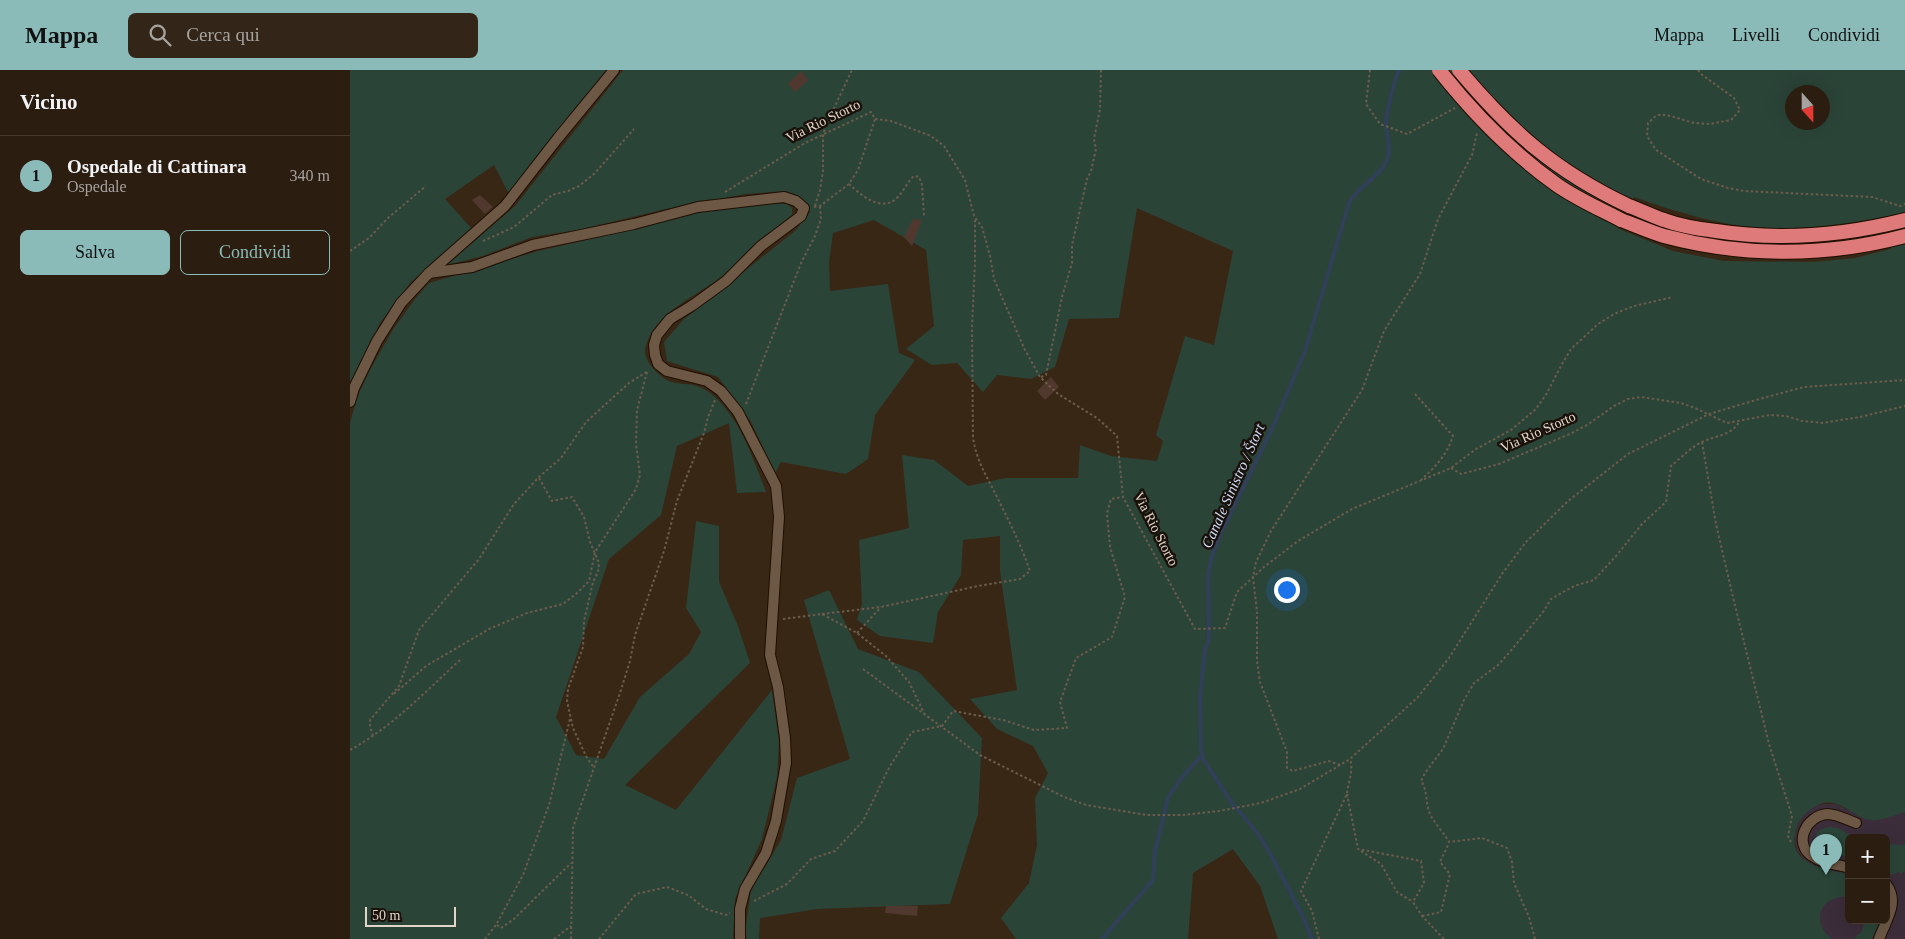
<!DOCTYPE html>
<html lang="it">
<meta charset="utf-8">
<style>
:root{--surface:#2b1d10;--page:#332619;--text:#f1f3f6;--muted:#a6a29f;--line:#473b30;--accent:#8bbbb9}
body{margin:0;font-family:"Times New Roman",serif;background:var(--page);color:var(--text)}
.controls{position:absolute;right:15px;bottom:15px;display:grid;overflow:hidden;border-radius:8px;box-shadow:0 5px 20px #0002}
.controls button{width:45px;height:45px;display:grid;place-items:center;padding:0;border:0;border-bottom:1px solid var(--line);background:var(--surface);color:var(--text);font:25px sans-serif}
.compass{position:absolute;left:1435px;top:15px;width:45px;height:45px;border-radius:50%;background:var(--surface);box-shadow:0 5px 20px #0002;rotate:159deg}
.scale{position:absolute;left:15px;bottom:12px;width:91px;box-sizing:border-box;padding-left:5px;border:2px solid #e1d5ca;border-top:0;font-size:14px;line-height:18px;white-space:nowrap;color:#e1d5ca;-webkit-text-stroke:4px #1a120a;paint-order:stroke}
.you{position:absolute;left:936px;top:519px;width:18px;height:18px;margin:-12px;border:4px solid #fff;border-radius:50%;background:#1a73e8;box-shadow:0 0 0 8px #1a73e833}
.badge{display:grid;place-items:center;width:32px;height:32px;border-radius:50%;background:var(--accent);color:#111;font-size:16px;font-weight:700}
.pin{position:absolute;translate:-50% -41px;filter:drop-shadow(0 1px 2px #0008)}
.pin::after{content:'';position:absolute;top:26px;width:18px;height:15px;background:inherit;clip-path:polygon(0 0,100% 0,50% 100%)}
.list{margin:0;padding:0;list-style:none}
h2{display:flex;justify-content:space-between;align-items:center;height:65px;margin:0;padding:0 20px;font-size:21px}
h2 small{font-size:16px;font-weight:400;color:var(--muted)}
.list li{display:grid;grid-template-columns:32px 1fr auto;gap:15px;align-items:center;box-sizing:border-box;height:80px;padding:0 20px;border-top:1px solid var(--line)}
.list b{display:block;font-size:19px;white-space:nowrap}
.list p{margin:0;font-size:16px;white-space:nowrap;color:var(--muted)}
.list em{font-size:16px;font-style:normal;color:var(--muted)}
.actions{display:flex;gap:10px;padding:15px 20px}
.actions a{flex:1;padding:11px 0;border:1px solid var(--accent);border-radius:8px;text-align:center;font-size:18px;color:var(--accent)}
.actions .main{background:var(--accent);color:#111}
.icon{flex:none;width:28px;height:28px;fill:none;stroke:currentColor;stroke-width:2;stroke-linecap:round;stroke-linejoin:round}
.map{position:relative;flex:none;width:1555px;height:869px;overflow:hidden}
header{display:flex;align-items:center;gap:30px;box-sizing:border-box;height:70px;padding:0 25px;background:var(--accent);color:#111}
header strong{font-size:24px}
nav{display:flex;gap:28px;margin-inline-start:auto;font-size:18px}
.search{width:350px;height:45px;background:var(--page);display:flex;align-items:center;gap:12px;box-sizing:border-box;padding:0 18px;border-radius:8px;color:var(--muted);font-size:19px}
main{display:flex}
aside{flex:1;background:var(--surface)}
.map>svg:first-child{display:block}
.medical{fill:#3b2d3a;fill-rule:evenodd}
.green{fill:#2b4438;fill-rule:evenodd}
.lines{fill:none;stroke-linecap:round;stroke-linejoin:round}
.stream{stroke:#313f58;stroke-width:4}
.building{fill:#51382f}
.minor-casing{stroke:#1f0f01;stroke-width:12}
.trunk-casing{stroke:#1f0f01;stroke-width:16}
.path{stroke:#6c5c4c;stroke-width:2;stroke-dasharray:2.5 2.5;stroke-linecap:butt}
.minor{stroke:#6c5845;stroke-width:10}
.trunk{stroke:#de7a79;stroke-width:14}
.trunk-bridge-casing{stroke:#1f0f01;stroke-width:16;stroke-linecap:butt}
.trunk-bridge{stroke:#de7a79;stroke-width:14}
.labels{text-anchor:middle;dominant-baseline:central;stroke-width:5;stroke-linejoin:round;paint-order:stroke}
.street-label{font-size:14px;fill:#e1d5ca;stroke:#1a120a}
.water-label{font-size:15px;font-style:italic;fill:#cadbfa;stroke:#1a120a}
</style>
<header>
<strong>Mappa</strong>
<div class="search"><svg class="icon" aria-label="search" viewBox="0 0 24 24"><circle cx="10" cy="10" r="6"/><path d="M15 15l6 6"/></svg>Cerca qui</div>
<nav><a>Mappa</a><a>Livelli</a><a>Condividi</a></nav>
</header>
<main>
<aside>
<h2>Vicino<small></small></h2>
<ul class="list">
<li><span class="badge">1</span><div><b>Ospedale di Cattinara</b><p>Ospedale</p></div><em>340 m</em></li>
</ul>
<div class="actions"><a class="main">Salva</a><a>Condividi</a></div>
</aside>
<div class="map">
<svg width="1555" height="869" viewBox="0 0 1555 869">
<rect width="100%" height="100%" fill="#392715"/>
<!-- medical -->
<path class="medical" d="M1472,734H1487L1515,748H1534L1555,742V869H1466L1454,790L1447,781L1444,769L1447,756L1454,744L1464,736ZM1499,768H1536V850H1499Z"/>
<!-- green -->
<g class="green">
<path d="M0,0H256L196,74L159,124L144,95L95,129L122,159L61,212L30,253L0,313Z"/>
<path d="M273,0H1555V742C1545,745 1532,751 1521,750C1501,748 1487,720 1461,739C1452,745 1447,753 1445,764C1443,772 1445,782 1452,788C1464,799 1483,801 1499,804V827C1471,824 1459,852 1482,869H928L910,816L883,779L843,803L838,869H666L651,848L679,813L687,775L685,728L698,703L683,676L647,659L620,629L667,620L650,501V466L613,470L611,505L588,542L583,573L530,566L507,550L512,534L509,470L559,458L552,385L584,390L618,416L656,408H728L730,375L761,386L807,391L813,371L806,365L835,266L864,275L883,181L787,138L769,248L719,249L705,297L681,309L647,305L633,322L607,293L582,295L556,279L584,256L576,180L524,150L483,163L479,192L480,221L538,214L549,283L565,290L525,345L518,389L496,404L431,392L425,403L401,352L368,307L317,291L314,272L334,249L445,161L460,142L453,129L436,121L396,124L316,139L227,160L182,167L133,186L97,195L165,136ZM1442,22H1472V52H1442ZM1284,127C1326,142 1372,156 1417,158C1458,159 1498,154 1538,146L1541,179L1505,188L1463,192L1374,191L1323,181L1267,158Z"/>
<path d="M419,133L437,134L442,138V145C429,156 415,165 403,176C394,184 386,194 376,203C350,225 307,240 296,275C291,288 306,303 315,309C325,316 341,312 352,318C386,336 403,388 416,422L387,423L379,353L327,376L311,445L259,489L206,647L226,685L254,689L290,627L339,584L351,562L336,538L346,451L369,456V512L388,556L400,593L275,715L326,740L422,620L429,673L427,707L412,769L385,829L383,869H0V353L7,327L22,296L44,258L65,229L79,213L188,181L259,165L343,143Z"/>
<path d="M479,520L508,579L569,602L632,668L628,744L600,834L467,839L410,848L409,869H397L395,862L401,820L431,770L447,708L500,689L454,530Z"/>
<path d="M1479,757L1488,758L1504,768H1499V787C1484,785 1461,783 1467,762L1474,758Z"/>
<path d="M1536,774L1555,775V801L1551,804L1549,802L1542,805L1536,802Z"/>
<path d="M1515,850H1530L1522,869H1504L1512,861Z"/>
</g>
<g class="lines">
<!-- stream -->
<g class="stream">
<path d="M752,869L803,810L805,781L818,728L828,712L852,685"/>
<path d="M962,869L953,847L920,783L908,764L882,733L853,689L851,678L850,627L855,579L859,569L858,506L862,486L871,463L922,359L955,281L999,133C1009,114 1032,107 1038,87C1041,75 1036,64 1036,52C1036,44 1045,8 1049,0"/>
</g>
</g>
<!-- building -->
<g class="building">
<path d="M451,1L458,10L445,22L438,14Z"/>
<path d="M130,125L143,137L135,144L122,130Z"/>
<path d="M563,149L572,150L562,176L554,167Z"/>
<path d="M701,307L709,317L695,330L687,321Z"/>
<path d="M536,836H568L567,846L535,843Z"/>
</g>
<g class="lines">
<defs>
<g id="minor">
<path d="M79,203L122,197L183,175L284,154L348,137L434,127L446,131L454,138L451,146L411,176L376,211L343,235L320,249L307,265L304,275L305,285L308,294L317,301L357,311L371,321L388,342L426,416L429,447L420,585L428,617L435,668L436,693L426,751L416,783L395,819L390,839V869"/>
<path d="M0,332L4,318L27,271L51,233L79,203L155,136L208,68L264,0"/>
<path d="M1499,798C1486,794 1473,794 1462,786C1443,773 1456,746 1477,744C1487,744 1497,750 1506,753"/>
<path d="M1529,869C1536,850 1550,832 1536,814"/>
</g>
<g id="trunk">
<path d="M1279,136C1290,140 1302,146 1314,150C1330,156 1349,159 1366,161C1431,171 1492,166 1555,150"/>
<path d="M1271,150C1285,155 1300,162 1314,166C1393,187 1476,187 1555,166"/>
</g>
</defs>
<!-- minor casing -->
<use href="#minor" class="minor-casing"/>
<!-- trunk casing -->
<use href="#trunk" class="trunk-casing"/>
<!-- path -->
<g class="path">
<path d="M1020,0L1016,34L1030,54L1057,64L1105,38"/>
<path d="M1348,0L1351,4L1384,28L1390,40L1381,50L1360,54L1344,53L1317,45H1307L1298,53L1297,66L1306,80L1351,109L1378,118L1394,121L1522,127L1550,136L1555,134"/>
<path d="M525,49L541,51L581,66L594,76L615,110L624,146L632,157L640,186L644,209L675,280L690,307L708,324L747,348L767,366L773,427L845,559L875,558L887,522L914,497L948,471L1002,439L1101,398L1126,379L1161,360L1186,339L1197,323L1212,294L1221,279L1248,254L1264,244L1284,236L1323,227"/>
<path d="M499,114C511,125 531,143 547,128C554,121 557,112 564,106L569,107L572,115L574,146"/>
<path d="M375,122L455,73L521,42L525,49"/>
<path d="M465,136L470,120L473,101V66L476,55L502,0"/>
<path d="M464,137L470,136L499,114L508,100L525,49"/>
<path d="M133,171L164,157L202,125L218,121L229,116L244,104L284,59"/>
<path d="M0,181L19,168L38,148L76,116"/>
<path d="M691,307L696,305L712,227L722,193V175L737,109L741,101L746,79L744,69L750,39L751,0"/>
<path d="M1065,324L1103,366C1097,385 1085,397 1071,410"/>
<path d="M396,334L451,193L465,166L471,149L470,136"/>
<path d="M1352,372L1366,454L1382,523L1419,674L1442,746L1438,766L1441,772"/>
<path d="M1101,398L1111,404L1149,394L1220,364L1237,355L1264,336L1278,329L1291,327L1331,333L1345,338L1377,353L1420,345L1436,346L1452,351L1472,353L1510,347L1555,336"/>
<path d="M189,408L202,431L222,427L234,447L240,472L249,493L248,502L243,512L234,551L233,577L218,619L217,631L223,658L236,686L244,698"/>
<path d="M472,544L531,537L628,516L670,509L680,501C671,475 659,451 647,427C637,407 626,390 623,367L622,257L625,192V148"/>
<path d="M433,549L472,544L507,563L536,586L559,612L574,643"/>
<path d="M507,563L531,537"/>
<path d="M513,599L630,685L714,727L736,735L797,745H833L869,741L911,733L950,719L1000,689L1068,627L1099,588L1152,504L1176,472L1218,431L1278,384L1359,344L1406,330L1454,317L1555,310"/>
<path d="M44,624L76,596L139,559L177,543L213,534L226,524L239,511L245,482L286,419L290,405L286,374L287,340L297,302"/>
<path d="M23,666L20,657V650L49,616L69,560L129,489L164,434L189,407L211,388L236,352L279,313L298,301"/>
<path d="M0,680C42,657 75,622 110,590"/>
<path d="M990,695L979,691L943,701L937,698V682L910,612L907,591V542L903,507L906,492L921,461L1012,320L1034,261L1070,204L1088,149L1122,85L1127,63"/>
<path d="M997,724L1008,779L1071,791L1074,813L1063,832L1072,846L1094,869"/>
<path d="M1011,781L1031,794L1047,822L1063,832"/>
<path d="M404,831L437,814L461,789L485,781L513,751L540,696L562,662L592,656L603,641L653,650L684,660L717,658L710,632L726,588L762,567L775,527L760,477L757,443L761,429L773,427"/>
<path d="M1072,846L1091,842L1100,804L1090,792L1099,773"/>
<path d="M147,855L151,858L164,849L221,793"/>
<path d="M135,869L146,855L173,805L199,735L220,649"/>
<path d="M204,869L221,856"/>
<path d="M221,869L223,758L270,623L280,591L285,565L314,481L327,431L354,363L358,347L365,330"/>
<path d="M249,869L286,824L317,817L338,825L356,839L376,845L380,843"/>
<path d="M969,869L962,841L951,821L997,724C998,712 1004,700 1000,689"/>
<path d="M1185,869L1179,847L1164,813L1162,792L1157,778L1132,768L1099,772C1094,763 1086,755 1081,746C1075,735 1078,720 1071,711L1075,703L1093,679L1114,630L1124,613L1148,595L1158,584L1193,542L1201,529L1224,516L1244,510L1266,486L1292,454L1316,432L1321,396C1331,388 1341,377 1352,372C1366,365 1381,366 1389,352"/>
</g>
<!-- minor -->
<use href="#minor" class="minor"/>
<!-- trunk -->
<use href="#trunk" class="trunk"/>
<defs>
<g id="trunk-bridge">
<path d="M1089,0C1123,43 1162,83 1207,115C1227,129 1250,139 1271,150"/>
<path d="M1109,0C1161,62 1205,101 1279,136"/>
</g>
</defs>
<!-- trunk-bridge casing -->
<use href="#trunk-bridge" class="trunk-bridge-casing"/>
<!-- trunk-bridge -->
<use href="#trunk-bridge" class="trunk-bridge"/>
</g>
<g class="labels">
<!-- street labels -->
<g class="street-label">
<text transform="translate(473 51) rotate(-26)">Via Rio Storto</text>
<text transform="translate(1188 362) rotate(-24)">Via Rio Storto</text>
<text transform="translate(806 459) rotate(63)">Via Rio Storto</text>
</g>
<!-- water labels -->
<g class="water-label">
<text transform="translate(883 416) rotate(-66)">Canale Sinistro / Štort</text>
</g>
</g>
</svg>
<div class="controls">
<button>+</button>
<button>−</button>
</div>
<svg class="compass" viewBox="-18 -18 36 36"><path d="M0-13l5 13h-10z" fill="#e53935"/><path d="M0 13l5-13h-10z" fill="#a6a29f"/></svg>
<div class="scale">50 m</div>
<div class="you"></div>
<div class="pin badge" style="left:1476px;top:805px">1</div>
</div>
</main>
